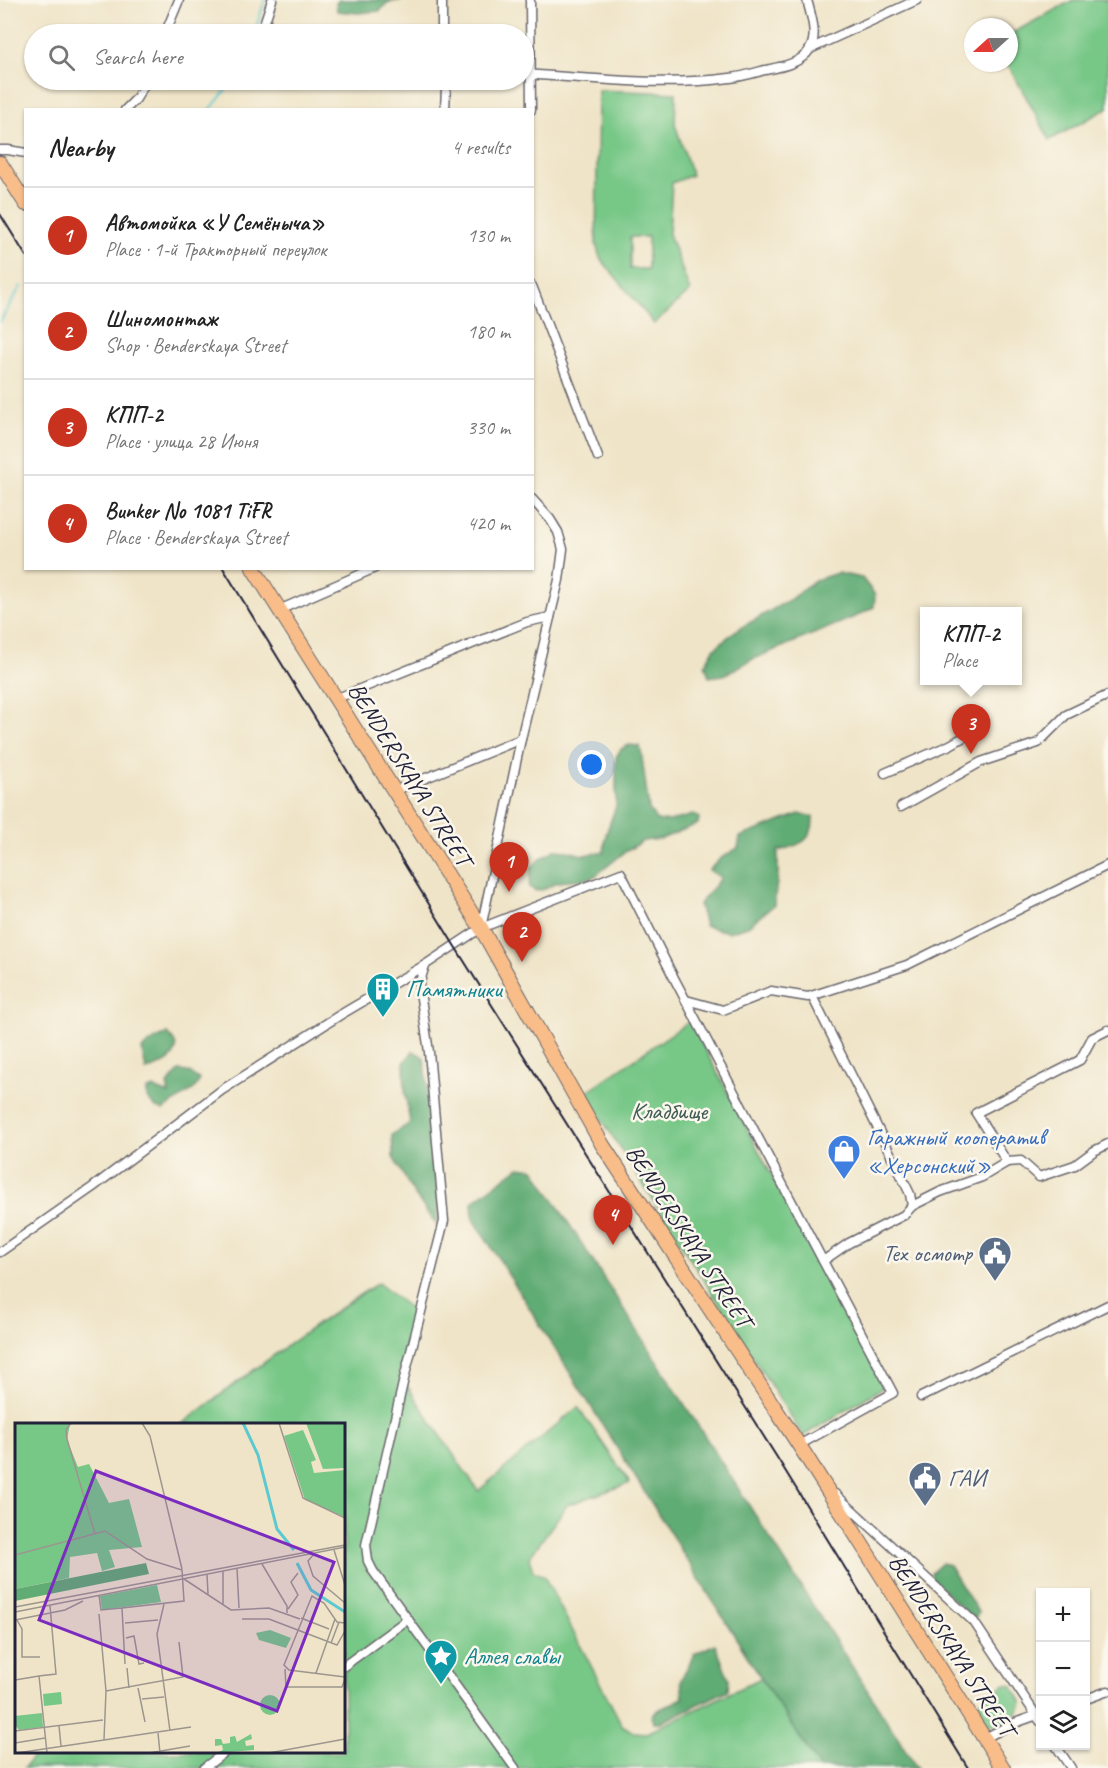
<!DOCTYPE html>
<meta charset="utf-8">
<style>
:root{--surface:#fff;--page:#f2f2f2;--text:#222;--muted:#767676;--line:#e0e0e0;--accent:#c8321e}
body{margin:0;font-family:Caveat,sans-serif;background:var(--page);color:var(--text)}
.controls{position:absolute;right:18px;bottom:18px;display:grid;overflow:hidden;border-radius:0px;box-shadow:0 2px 4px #0004}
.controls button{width:54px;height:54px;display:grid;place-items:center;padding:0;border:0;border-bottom:2px solid var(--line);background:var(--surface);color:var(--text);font:30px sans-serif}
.compass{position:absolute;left:964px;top:18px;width:54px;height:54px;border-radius:50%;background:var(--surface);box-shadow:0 2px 4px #0004;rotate:249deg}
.you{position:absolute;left:592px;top:765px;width:21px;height:21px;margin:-15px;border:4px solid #fff;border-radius:50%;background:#1a73e8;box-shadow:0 0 0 9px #1a73e833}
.badge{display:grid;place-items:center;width:39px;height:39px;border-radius:50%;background:var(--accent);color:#fff;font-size:20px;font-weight:700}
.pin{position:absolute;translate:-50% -50px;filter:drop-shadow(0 2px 3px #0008)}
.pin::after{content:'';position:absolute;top:32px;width:21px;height:18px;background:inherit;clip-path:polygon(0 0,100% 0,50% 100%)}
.popup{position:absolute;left:920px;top:607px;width:102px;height:78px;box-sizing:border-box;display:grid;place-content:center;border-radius:0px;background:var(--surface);filter:drop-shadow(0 2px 4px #0005);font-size:20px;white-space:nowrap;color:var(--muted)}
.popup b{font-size:22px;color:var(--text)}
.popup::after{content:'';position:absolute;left:50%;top:100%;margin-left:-12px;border:12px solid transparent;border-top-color:var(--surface)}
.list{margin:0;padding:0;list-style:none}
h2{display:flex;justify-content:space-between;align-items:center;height:78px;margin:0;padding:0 24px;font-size:26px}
h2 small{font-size:20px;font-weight:400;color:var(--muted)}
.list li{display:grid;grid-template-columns:39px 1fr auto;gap:18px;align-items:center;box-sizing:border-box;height:96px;padding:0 24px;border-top:2px solid var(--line)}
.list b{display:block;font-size:22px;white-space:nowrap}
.list p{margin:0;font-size:20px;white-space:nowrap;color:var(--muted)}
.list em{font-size:20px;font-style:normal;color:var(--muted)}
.icon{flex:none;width:33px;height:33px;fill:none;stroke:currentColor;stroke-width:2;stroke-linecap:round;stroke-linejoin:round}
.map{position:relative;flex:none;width:1108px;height:1768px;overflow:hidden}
.search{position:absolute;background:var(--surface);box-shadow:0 2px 4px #0004;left:24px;top:24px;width:510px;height:66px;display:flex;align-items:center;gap:15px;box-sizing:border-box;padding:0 21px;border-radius:33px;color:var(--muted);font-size:22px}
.panel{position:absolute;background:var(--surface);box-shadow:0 2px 4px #0004;left:24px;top:108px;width:510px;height:462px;border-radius:0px}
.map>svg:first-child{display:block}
.green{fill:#77c787;stroke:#4c7461;stroke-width:1.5;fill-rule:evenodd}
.forest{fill:#61ac74;stroke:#426758;stroke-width:1.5}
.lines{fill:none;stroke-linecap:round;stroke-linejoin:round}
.stream{stroke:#5cc9d0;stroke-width:2}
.street-casing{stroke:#6a666c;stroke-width:11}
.primary-casing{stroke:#6a666c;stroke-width:16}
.street{stroke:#fff;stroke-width:8}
.primary{stroke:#f8bd89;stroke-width:14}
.rail{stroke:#22223b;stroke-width:2}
.labels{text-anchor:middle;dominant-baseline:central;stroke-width:5;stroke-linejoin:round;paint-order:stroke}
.street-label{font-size:24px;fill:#22223b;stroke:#fbf7ec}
.culture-label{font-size:24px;fill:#0d838f;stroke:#fbf7ec;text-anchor:start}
.park-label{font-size:24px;fill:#405c56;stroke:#fbf7ec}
.shop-label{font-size:24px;fill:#366cbe;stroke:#fbf7ec;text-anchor:start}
.service-label{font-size:24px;fill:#4e5e75;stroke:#fbf7ec;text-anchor:end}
.inset-river{fill:none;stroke:#5cc9d0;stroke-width:3}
.inset-road{fill:none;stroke:#9d968f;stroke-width:1.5}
.view{fill:#7b2cbf;fill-opacity:0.15;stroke:#7b2cbf;stroke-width:3}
.inset-edge{fill:none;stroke:#22223b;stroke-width:3}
</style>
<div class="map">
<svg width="1108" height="1768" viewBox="0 0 1108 1768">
<rect width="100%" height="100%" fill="#fbf7ec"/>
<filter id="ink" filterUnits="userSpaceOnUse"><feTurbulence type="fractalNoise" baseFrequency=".0167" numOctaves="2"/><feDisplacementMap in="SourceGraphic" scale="12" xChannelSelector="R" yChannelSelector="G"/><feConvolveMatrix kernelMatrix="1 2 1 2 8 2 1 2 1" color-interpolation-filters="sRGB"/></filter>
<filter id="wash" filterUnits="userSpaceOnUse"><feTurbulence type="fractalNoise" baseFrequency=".008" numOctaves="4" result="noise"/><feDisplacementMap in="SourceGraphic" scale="24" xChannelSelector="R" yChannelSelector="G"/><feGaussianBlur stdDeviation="1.35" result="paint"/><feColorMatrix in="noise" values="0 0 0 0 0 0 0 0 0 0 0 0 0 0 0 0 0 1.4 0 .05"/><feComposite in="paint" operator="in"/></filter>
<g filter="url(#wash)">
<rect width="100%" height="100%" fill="#efe4c7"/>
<!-- green -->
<g class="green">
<path d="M1073,0H1108V108L1050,140L1007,63H1009V35Z"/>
<path d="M598,90L676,93L675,124L692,175L672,183L669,234L690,291L654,324L600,258L596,244ZM630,237H648V269H630Z"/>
<path d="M690,1021L884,1387L803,1436L585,1093Z"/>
<path d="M378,1283L414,1312L399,1374L478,1491L578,1407L630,1483L567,1505L529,1558L533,1571L544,1576L622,1725L633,1732L647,1733L761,1678L820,1768H24L36,1752H344V1424H182C246,1376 310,1327 378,1283Z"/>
<path d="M1005,1684L1012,1685L1022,1703C1018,1718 1002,1728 987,1724L975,1706L978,1702Z"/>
</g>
<!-- forest -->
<g class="forest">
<path d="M339,0H402L387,3L380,11L358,13L337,11L336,3Z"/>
<path d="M837,573L862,578L875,595L874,607L857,616L753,659L724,675L709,677L705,664L714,649L735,631L789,600L816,580Z"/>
<path d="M629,745L639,746L641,750L649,809L657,821H670L693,815L699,818L698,824L661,839L643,841L625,852L595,876L588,879L570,880L556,883L545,889L536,891L529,887L531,868L538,861L554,850L568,851L583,855L604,852L606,834L616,806V757L621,749Z"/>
<path d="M799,814L813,817C814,842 799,845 778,851V874L774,905L748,926L728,932L705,926L699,904L721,878L709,870L721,858L738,848L740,837Z"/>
<path d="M168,1034C171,1037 176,1042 176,1047C177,1060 156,1068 146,1070L142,1049L156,1039Z"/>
<path d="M413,1051L424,1057L439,1201L436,1224L414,1194L393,1157L392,1135L410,1123L405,1092L404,1063Z"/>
<path d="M179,1071L188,1072L200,1080L194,1089L163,1110L156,1108L147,1098V1090L154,1088L169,1094L167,1085Z"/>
<path d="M519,1167L534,1169L917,1768H820L761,1678L473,1218L472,1202Z"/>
<path d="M942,1563L949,1565L978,1612L976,1617L972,1618L932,1579L931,1573Z"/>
<path d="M715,1644L729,1679L728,1690L660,1723L654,1722L651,1717L654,1712L683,1698L681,1680L694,1654Z"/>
</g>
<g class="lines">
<!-- stream -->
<g class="stream">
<path d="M254,34L265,0"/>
<path d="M210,110L234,80"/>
<path d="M0,322L21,286"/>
</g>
</g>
</g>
<g filter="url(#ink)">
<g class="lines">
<defs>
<g id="street">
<path d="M530,0L531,110"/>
<path d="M165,34L179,0"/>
<path d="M263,34L262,30L272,0"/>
<path d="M442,34V0"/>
<path d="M810,49L917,0"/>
<path d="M524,74C591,78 662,87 730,78C741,77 754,73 765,70C780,67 801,64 810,49C818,35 811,15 807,0"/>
<path d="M125,110L136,99L147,80"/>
<path d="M445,110L446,87L449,80"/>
<path d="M0,150H8L26,153"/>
<path d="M532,286L598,457"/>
<path d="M279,610L375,568"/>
<path d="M335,699L527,622L550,617"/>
<path d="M885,773L950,745L969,734"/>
<path d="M394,791L521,739"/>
<path d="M901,807L981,762L1038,743L1066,715L1108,695"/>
<path d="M481,928L521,739L559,580L563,549L558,532L550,519L532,499"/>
<path d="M812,996L899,1171L910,1194L912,1206"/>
<path d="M686,1000L723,1010L771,991L808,997L907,965L1108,865"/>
<path d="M1007,1162L976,1113L1080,1060L1092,1038L1108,1030"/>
<path d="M0,1252L93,1187L222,1090L340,1015L425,965"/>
<path d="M921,1397L1108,1305"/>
<path d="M799,1445L893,1393L823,1261"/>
<path d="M835,1494L974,1622L1040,1721"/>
<path d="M344,1666L408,1619"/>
<path d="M1086,1699L1108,1691"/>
<path d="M985,1738L1012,1724L1040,1714"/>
<path d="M1056,1746L1071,1768"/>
<path d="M204,1768L225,1752"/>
<path d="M515,1768L373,1571L368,1561L366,1545L403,1383L444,1221L429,1052L419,985L425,965L481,928L621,873L674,978L823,1261L849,1243L904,1215L912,1206L940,1192L982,1177L1007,1162L1021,1161L1039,1177L1075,1165L1094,1151L1108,1144"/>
</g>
<g id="primary">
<path d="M0,163L26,204"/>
<path d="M253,568L481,928L602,1144L799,1445L1003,1768"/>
</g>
</defs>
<!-- street casing -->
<use href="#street" class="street-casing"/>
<!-- primary casing -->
<use href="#primary" class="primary-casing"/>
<!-- street -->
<use href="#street" class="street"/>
<!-- primary -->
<use href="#primary" class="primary"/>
<!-- rail -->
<g class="rail">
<path d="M0,214L26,256"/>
<path d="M223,568L454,945L778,1459L968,1768"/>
</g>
</g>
</g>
<!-- icons -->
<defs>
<symbol id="building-pin" viewBox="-11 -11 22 30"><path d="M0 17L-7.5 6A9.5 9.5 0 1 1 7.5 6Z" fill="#0f9aa8" stroke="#fbf7ec"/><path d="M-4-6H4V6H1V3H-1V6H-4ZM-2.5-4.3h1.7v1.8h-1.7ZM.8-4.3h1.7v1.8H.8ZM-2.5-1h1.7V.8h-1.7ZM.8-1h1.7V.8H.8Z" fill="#fff"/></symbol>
<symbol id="shop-pin" viewBox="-11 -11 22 30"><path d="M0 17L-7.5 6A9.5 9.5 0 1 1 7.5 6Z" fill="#3f7fe0" stroke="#fbf7ec"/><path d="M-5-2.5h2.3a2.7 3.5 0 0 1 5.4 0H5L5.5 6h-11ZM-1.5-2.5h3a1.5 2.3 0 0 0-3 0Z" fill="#fff"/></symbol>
<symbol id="civic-pin" viewBox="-11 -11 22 30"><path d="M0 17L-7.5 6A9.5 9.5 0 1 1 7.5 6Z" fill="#5c6f8a" stroke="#fbf7ec"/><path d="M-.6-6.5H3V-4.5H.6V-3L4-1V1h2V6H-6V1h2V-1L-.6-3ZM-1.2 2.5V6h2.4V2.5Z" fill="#fff"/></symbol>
<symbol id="sight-pin" viewBox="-11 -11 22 30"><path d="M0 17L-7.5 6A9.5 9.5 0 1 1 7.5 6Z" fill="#0f9aa8" stroke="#fbf7ec"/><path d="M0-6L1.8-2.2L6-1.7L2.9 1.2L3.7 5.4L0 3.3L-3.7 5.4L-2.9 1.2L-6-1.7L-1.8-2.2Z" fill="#fff"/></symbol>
</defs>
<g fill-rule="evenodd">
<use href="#building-pin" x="364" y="970" width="38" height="52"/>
<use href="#shop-pin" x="825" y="1132" width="38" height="52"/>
<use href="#civic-pin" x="976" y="1234" width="38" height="52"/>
<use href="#civic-pin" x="906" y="1459" width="38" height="52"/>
<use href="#sight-pin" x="422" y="1637" width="38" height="52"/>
</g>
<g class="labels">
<!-- street labels -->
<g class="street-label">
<text transform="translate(410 774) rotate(58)">BENDERSKAYA STREET</text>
<text transform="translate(689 1236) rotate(57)">BENDERSKAYA STREET</text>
<text transform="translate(952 1645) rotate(57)">BENDERSKAYA STREET</text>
</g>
<!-- culture labels -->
<g class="culture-label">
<text x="406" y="989">Памятники</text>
<text x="464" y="1656">Аллея славы</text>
</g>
<!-- park labels -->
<g class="park-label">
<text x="669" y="1111">Кладбище</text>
</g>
<!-- shop labels -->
<g class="shop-label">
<text x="867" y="1137">Гаражный кооператив<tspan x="867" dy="28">«Херсонский»</tspan></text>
</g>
<!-- service labels -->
<g class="service-label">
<text x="972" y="1253">Тех осмотр</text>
<text x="948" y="1478" text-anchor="start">ГАИ</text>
</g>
</g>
<!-- overview -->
<g transform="translate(15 1423)">
<rect width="330" height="330" fill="#efe4c7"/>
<path d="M0,0H55L52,17L63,44L74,41L94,80L114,76L127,124L94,127L100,144L87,148L82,130L55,134L54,155L0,166ZM291,0H330V45L308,46ZM288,7L301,37L296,39L299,50L330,47V94L290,77L269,13ZM142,162L146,179L87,187L85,173ZM255,207L276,215L271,225L244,217L241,210ZM46,269L47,281L29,283L28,271ZM245 282a10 10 0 1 1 20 0a10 10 0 1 1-20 0ZM27,290L28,304L4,307L0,302V293ZM236,311L237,316L230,318L231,323L239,322V327L201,330L208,327L207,322L200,323V316H206L208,321L215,320V314L220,313L222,319Z" fill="#77c787"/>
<path d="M131,140L134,151L0,178V166Z" fill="#61ac74"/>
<path class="inset-river" d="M228,0L243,32L262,106L279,127M282,140L296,167L330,189"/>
<path class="inset-road" d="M56,0L51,7L52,16L80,111M127,0L135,13L167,146M264,0L288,75L330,95M319,127L330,162M299,131L293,138L298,153L330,180M0,132L90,108L132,136L167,147L169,178L107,185L110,241M247,141L272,183V190M222,145L224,185M192,151L193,171M169,156L216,187L254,185L285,196M84,172L86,187L107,185M149,181L142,211L155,308M208,181V148M0,184L330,122M273,186L283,172L276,159L283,150M0,189L330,124M84,191L91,268L89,317M286,195L314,206M227,196H254L322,222L330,208M0,197L50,187L68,178M2,197L7,206V234H25M110,200L143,197M330,200L322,199L309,180L297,173L269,242L274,247L330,254M111,215L119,213L124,241L129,240M316,220L324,199M112,245L114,265M270,246L271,264H327L330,256M301,250L320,196M0,257L24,253M123,265L130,299M91,268L168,254L164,219M127,276L149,274M44,303L46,323M0,308L88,297M143,310L145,330M0,320L30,315M2,330L176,304M32,330L24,253L41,251L35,183M134,330L175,323M254,330L330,316"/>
<path class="view" d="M81,48L319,139L262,288L24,197Z"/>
<rect width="330" height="330" class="inset-edge"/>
</g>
</svg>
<div class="controls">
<button>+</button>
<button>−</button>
<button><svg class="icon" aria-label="layers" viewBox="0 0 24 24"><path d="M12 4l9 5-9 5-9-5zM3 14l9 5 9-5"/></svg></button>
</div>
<svg class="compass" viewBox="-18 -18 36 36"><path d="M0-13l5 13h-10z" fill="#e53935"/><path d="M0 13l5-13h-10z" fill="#767676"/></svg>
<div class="you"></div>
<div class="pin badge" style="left:509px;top:892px">1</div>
<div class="pin badge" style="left:522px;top:962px">2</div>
<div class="pin badge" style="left:971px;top:754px">3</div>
<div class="popup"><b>КПП-2</b>Place</div>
<div class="pin badge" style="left:613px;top:1245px">4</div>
<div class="search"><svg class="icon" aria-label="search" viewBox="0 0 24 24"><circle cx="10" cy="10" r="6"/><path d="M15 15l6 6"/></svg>Search here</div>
<section class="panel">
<h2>Nearby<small>4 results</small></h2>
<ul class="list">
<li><span class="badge">1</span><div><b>Автомойка «У Семёныча»</b><p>Place · 1-й Тракторный переулок</p></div><em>130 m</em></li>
<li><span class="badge">2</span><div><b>Шиномонтаж</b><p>Shop · Benderskaya Street</p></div><em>180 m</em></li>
<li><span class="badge">3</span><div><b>КПП-2</b><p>Place · улица 28 Июня</p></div><em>330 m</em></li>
<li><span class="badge">4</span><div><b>Bunker No 1081 TiFR</b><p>Place · Benderskaya Street</p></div><em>420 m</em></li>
</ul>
</section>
</div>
